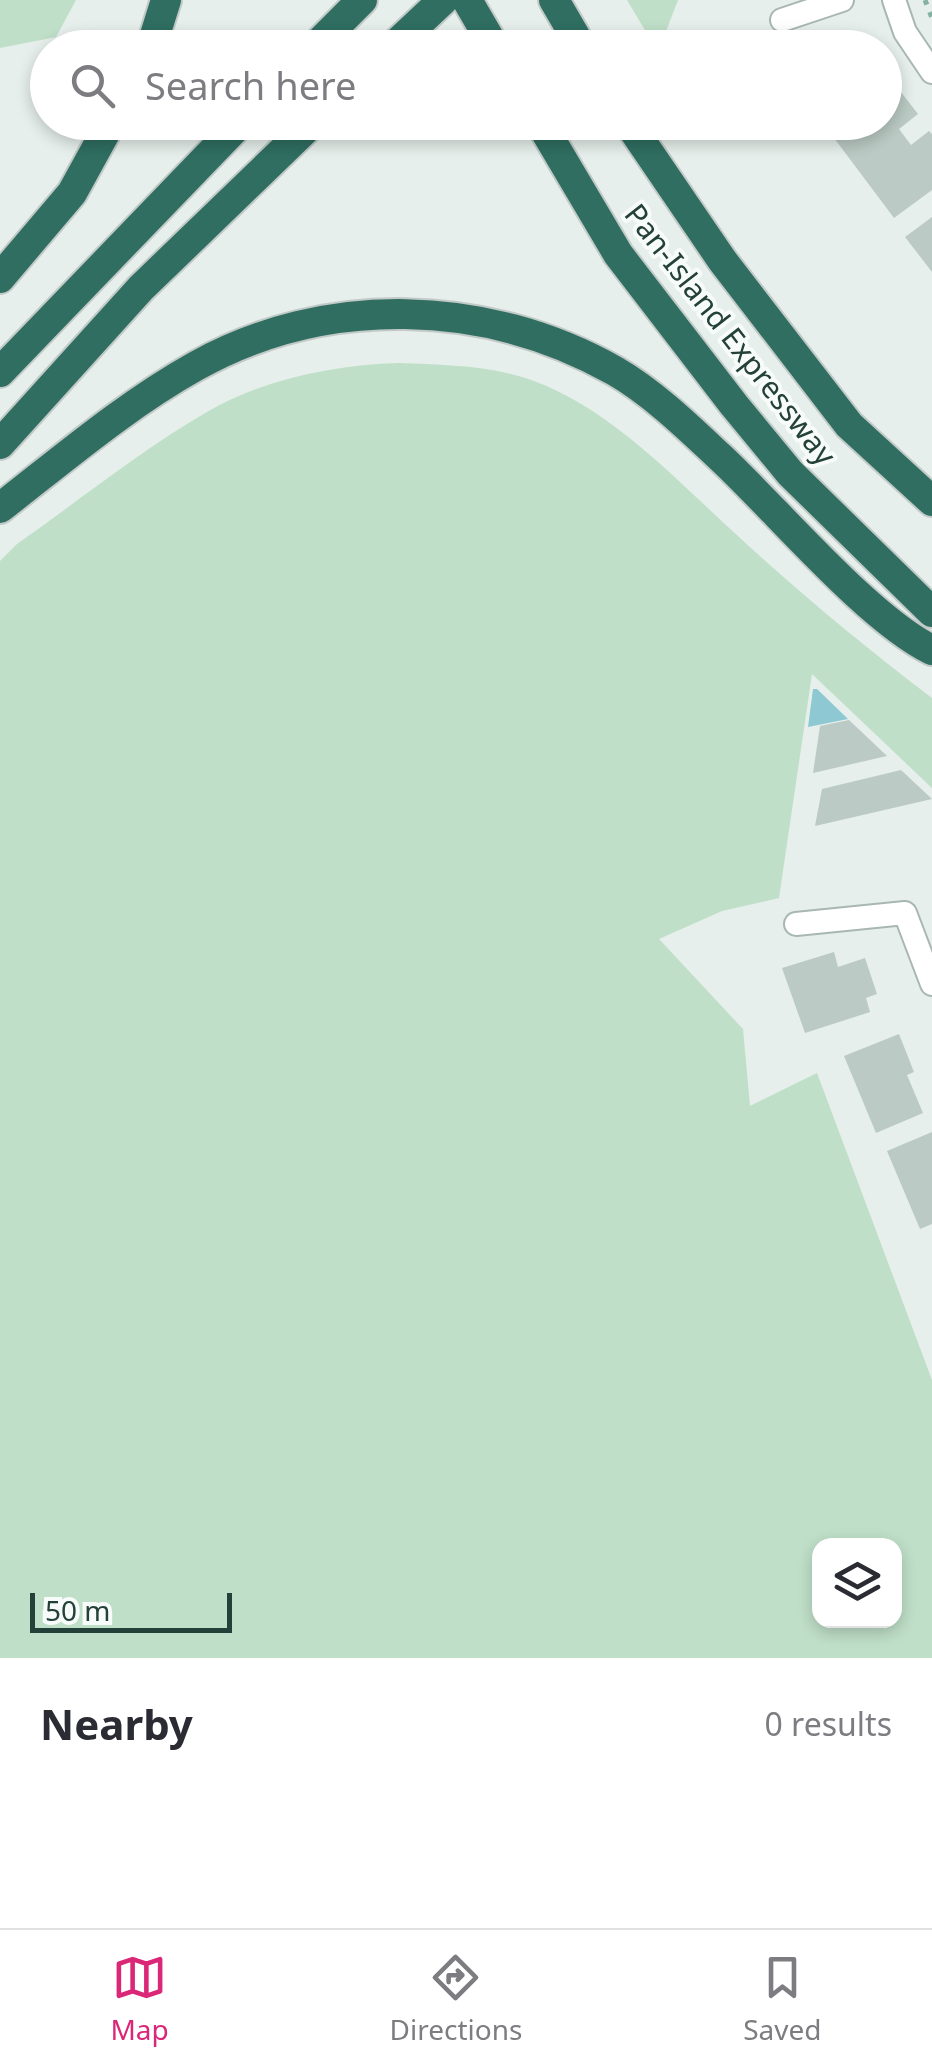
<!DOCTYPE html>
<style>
:root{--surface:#fff;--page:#f7f7f7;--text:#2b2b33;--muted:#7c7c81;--line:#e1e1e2;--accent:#db2777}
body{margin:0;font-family:"Noto Sans",sans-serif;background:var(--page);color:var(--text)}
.controls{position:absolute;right:30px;bottom:30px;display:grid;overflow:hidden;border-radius:20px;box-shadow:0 5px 15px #0003}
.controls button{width:90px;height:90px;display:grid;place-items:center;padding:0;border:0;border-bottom:2px solid var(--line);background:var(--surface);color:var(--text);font:50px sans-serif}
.scale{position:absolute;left:30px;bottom:25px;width:202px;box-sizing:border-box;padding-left:10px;border:5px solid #244139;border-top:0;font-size:28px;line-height:35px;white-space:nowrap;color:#244139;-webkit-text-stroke:8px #f7fbf9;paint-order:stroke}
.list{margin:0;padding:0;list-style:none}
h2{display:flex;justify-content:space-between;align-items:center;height:130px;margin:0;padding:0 40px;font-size:42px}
h2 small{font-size:32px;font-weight:400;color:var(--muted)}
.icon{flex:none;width:55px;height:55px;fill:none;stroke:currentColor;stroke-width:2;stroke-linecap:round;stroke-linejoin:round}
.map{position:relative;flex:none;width:932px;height:1658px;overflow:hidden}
.search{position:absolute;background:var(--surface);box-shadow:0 5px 15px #0003;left:30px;right:30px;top:30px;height:110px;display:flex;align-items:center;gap:25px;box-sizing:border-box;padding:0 35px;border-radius:55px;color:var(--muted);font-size:38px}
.sheet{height:270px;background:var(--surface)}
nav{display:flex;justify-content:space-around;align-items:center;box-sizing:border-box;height:140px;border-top:2px solid var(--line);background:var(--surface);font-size:28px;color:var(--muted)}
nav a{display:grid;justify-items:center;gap:5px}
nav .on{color:var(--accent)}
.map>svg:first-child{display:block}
.green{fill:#bfdfc8;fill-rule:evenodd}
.water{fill:#8ec9d3}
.building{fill:#bbcac4}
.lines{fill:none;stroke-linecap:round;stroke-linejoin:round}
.minor-casing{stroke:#a8b7b2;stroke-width:26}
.motorway-casing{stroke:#c2cac8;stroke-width:34}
.path{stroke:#86b2a4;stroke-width:5;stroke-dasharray:5 8;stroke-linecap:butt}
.minor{stroke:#fff;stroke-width:22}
.motorway{stroke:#2f6e61;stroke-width:30}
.labels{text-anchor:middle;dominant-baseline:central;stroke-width:8;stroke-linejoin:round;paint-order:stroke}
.street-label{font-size:30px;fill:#244139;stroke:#f7fbf9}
</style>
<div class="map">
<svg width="932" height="1658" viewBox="0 0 932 1658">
<rect width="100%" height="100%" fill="#e6efeb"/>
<!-- green -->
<g class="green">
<path d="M0,0H76L56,37L0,48Z"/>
<path d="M627,0H678L660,47H655Z"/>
<path d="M399,363C443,365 492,365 534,381C614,411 677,481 739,537C801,594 865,647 932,698V788L812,674L779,898L722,911L659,939L743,1029L750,1106L817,1073L932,1380V1658H0V561L17,544C80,500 141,450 207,412C263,379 335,365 399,363ZM820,1546H894V1620H820Z"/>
</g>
<!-- water -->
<path class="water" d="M813,689H817L848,719L808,727Z"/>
<!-- building -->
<g class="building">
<path d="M897,87L918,114L899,129L911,145L929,131L932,134V190L894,218L822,122H884V96Z"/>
<path d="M932,217V272L905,237Z"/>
<path d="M849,720L887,756L813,773L820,726Z"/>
<path d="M901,770L932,799L815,826L822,789Z"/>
<path d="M834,952L838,967L865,958L877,994L866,998L870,1012L805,1033L782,968Z"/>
<path d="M899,1034L914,1072L907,1075L923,1113L876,1133L844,1056Z"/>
<path d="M932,1132V1224L920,1229L887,1151Z"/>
</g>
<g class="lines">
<defs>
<g id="minor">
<path d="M894,0L905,32L932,72"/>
<path d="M782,20L842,0"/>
<path d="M796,924L905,913L932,984"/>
</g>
<g id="motorway">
<path d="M467,0L495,48"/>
<path d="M554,0L582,48"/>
<path d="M151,48L166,0"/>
<path d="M314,48L362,0"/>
<path d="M392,48L443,0"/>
<path d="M540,122L618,254L734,405L790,473L932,612"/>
<path d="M628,122L722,260L849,425L932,501"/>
<path d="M0,278L72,193L111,122"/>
<path d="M0,372L241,122"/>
<path d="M0,444L141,288L313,122"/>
<path d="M0,508C63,459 126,405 196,366C325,294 486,298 615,371C653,393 688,427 720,457C777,510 867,618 932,650"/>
</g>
</defs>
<!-- minor casing -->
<use href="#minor" class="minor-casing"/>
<!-- motorway casing -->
<use href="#motorway" class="motorway-casing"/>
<!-- path -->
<path class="path" d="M925,0L932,18"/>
<!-- minor -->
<use href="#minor" class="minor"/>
<!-- motorway -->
<use href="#motorway" class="motorway"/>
</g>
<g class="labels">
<!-- street labels -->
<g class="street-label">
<text transform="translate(731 334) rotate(52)">Pan-Island Expressway</text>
</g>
</g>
</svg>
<div class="controls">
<button><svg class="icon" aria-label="layers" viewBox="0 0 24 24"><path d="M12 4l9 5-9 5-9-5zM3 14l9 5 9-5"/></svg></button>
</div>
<div class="scale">50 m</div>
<div class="search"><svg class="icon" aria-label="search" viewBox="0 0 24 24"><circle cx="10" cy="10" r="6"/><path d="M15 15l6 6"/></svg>Search here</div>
</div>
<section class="sheet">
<h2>Nearby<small>0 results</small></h2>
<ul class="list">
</ul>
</section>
<nav>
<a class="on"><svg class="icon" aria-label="map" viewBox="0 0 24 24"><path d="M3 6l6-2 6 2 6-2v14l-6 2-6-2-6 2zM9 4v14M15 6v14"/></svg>Map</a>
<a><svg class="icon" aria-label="directions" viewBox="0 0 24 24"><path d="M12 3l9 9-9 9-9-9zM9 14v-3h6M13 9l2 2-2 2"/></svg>Directions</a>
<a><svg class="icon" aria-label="saved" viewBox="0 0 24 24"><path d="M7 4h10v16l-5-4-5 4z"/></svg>Saved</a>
</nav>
